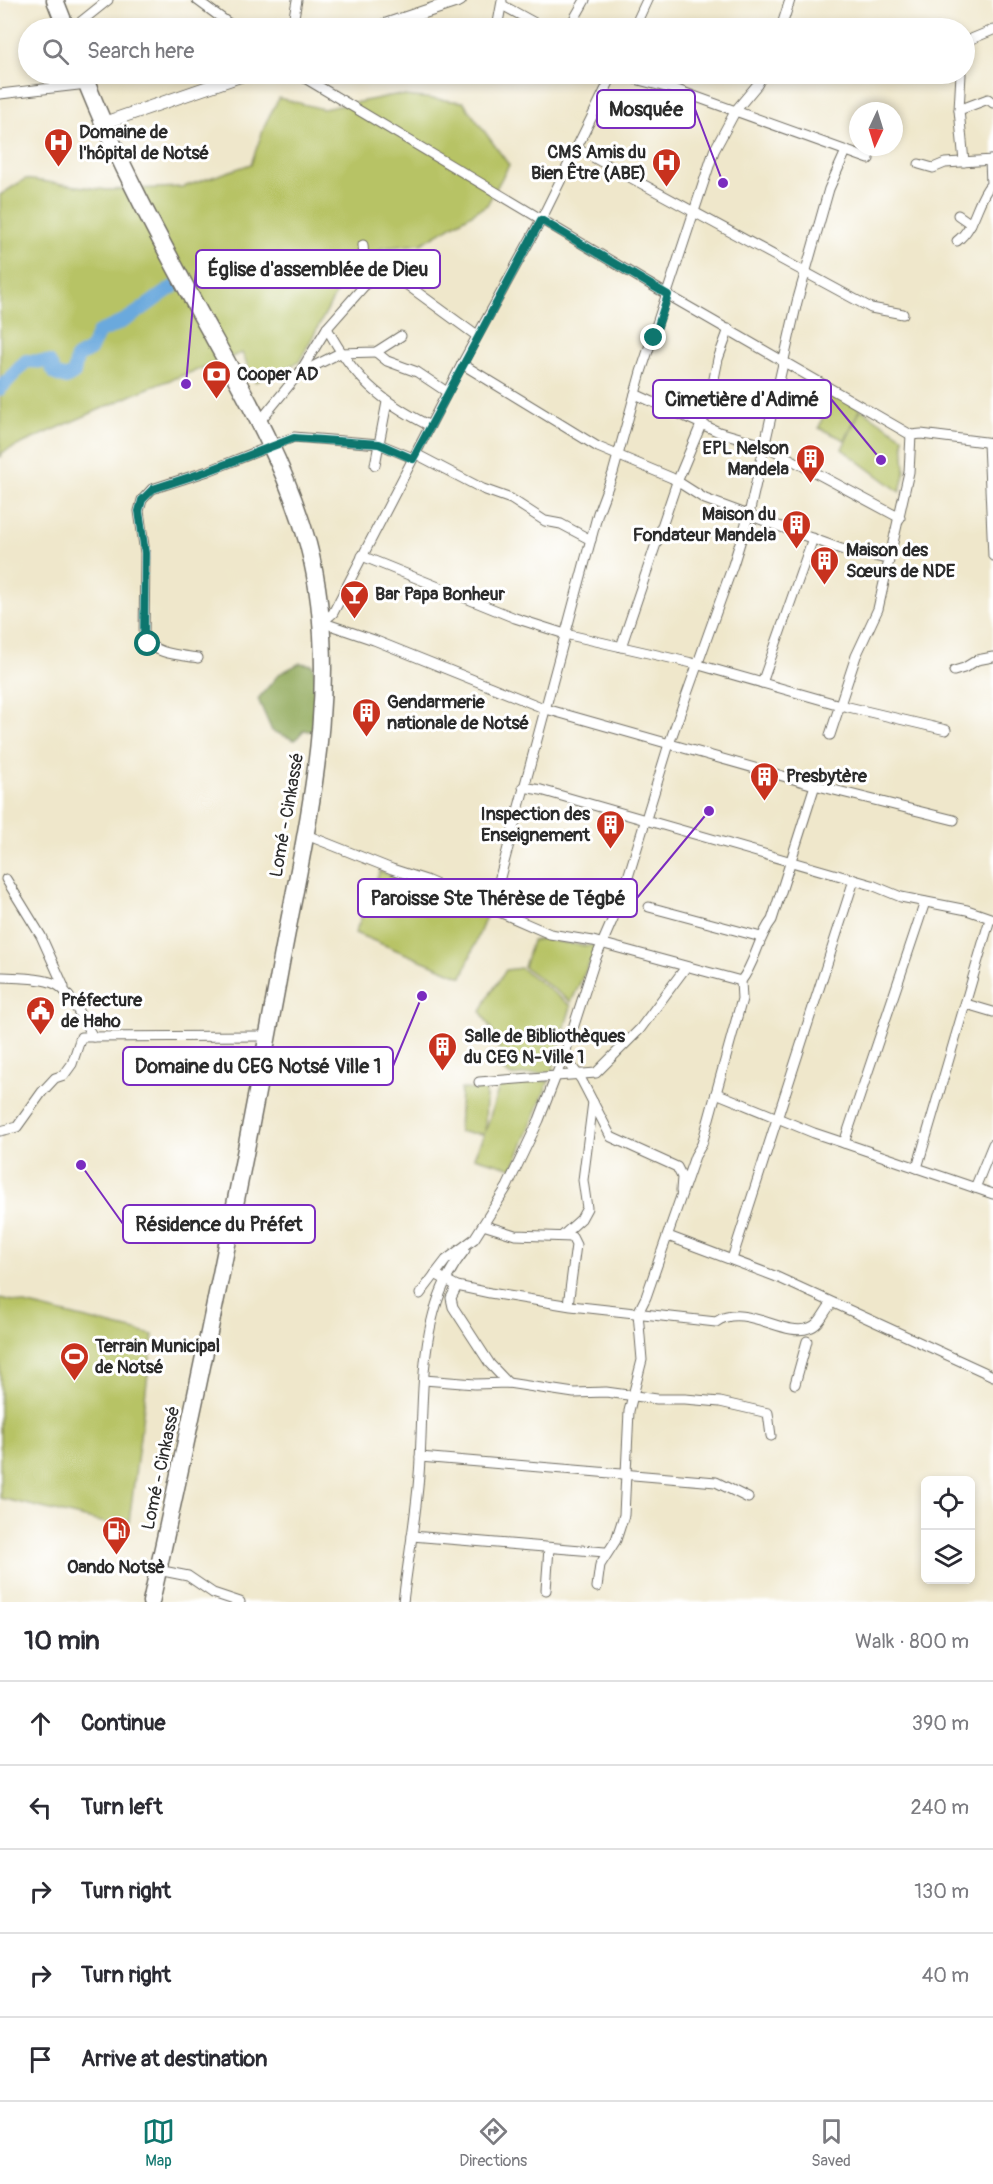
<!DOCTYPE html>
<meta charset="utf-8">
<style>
:root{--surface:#fff;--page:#f2f2f3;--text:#2b2b33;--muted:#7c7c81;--line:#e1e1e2;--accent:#0f766e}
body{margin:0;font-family:Pangolin,sans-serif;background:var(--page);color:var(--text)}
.controls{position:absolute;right:18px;bottom:18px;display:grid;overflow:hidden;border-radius:9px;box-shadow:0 3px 9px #0003}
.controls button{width:54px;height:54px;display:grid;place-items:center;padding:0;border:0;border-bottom:2px solid var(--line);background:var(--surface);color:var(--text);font:30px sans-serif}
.compass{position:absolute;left:849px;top:102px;width:54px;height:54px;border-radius:50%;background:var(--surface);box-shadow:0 3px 9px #0003;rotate:184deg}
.stop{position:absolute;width:18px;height:18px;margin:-14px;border:4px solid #0f766e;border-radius:50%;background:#fff}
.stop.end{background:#0f766e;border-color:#fff;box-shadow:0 2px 6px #0008}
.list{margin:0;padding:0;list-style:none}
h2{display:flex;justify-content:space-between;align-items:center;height:78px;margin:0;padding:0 24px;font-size:26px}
h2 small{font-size:20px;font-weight:400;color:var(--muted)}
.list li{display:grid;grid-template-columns:39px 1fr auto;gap:18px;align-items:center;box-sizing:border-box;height:84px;padding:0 24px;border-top:2px solid var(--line)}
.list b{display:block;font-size:22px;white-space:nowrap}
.list em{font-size:20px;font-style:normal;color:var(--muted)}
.icon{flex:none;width:33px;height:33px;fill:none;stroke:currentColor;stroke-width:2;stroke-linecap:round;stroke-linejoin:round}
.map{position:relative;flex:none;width:993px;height:1602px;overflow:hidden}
.search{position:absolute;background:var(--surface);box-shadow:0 3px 9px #0003;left:18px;right:18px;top:18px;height:66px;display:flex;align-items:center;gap:15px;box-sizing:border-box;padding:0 21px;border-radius:33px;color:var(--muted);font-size:22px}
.sheet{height:498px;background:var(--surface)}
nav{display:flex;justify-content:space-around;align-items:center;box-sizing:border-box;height:84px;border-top:2px solid var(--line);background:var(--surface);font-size:16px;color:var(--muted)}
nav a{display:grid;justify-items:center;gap:3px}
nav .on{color:var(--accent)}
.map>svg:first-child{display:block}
.green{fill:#b7c365;stroke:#717748;stroke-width:1.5}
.forest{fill:#91a95a;stroke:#5e6a42;stroke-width:1.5}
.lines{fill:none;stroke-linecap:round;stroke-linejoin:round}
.river{stroke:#6ba9dd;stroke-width:14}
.street-casing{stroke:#706d63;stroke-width:11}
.secondary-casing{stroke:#706d63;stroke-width:14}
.highway-casing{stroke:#706d63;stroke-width:19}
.street{stroke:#fff;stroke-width:9}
.secondary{stroke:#fff;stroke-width:12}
.highway{stroke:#fff;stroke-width:16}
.route{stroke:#0f766e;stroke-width:8}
.labels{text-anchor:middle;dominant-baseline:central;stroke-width:6;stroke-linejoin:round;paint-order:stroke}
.poi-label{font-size:18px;font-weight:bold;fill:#2b2b2b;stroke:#fff;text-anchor:start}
.street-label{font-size:18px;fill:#2b2b2b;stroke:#fff}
.leader{fill:none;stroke:#7b2cbf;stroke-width:2}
.callout-dot{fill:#7b2cbf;stroke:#fff;stroke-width:2}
.callout{fill:#fff;stroke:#7b2cbf;stroke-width:2}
.callout-label{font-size:20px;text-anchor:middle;font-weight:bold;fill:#2b2b2b}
</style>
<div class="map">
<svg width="993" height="1602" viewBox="0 0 993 1602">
<rect width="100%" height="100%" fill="#fff"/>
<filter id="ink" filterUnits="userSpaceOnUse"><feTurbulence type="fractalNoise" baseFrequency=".0167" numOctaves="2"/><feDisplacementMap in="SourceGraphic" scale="12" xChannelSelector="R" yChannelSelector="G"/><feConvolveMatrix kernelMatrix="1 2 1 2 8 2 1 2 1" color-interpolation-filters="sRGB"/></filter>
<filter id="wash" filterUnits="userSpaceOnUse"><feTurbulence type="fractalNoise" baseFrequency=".008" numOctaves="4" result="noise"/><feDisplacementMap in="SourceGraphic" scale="24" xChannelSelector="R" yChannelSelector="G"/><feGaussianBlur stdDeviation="1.35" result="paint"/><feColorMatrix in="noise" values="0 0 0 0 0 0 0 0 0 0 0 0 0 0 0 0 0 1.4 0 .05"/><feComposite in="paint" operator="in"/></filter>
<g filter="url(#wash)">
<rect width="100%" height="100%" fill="#efe7cb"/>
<!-- green -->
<g class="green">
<path d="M395,95L463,102L509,165L487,205L421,244L382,248L337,292L299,362L255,382L242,353L146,389L3,452L0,458V195L25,179L107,190L183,187L251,164L266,122L279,98L323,109Z"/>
<path d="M831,391L860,408L845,440L819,428Z"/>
<path d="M861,409L903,437L905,471L900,492L842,449Z"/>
<path d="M380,871L487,914L462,977L355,933Z"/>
<path d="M542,939L585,946L598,945L571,1002L524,967L532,941Z"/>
<path d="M521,968L571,1006L552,1072L511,1076L503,1070L497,1039L481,1012L488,997L506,970Z"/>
<path d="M549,1081L513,1168L474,1157L484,1134L459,1132L461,1089L486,1090L485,1133L500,1083Z"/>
<path d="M0,1298L153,1335L129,1522L122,1527L0,1498Z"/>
</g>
<!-- forest -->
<path class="forest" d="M300,663L313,665L318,692L315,732L304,730L295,740L272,731L258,699L279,674Z"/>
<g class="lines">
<!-- river -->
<path class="river" d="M0,389L26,361L49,362L55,374L66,378L74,373L77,357L90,350L99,332C129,322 147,304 173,287"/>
</g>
</g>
<g filter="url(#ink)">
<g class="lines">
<defs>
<g id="street">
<path d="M197,0L235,28"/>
<path d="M502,5L544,28"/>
<path d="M73,28L108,0"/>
<path d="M292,28L297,0"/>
<path d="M497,28L502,1"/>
<path d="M569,28L585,0"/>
<path d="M634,28L647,0"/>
<path d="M781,28L790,0"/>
<path d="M964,42L993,30"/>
<path d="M298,74L668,295L911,435L921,434L993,443"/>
<path d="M616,74L677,90L869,159"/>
<path d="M961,74L959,110L964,162"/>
<path d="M0,94L87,84"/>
<path d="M959,110L988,99L993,103"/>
<path d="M576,148L871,308L903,314"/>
<path d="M919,164L933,168L945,163L993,160"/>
<path d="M958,215L971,224"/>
<path d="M957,241C976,227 976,201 991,184L990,160"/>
<path d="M363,245L365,271L372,277L395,276L477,336"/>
<path d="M327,328C353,377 380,401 430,426"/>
<path d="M376,352L387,361L417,372L447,392"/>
<path d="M462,364L598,447L672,478L705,499L841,549L888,559"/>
<path d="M302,372L340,353L376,352L401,336"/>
<path d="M635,394L719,432L764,445L900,518"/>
<path d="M260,421L300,372L327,328L372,277"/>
<path d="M988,443L993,556"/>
<path d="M416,454L483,489L511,499L545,521L561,524L591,540"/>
<path d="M375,465L387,402"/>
<path d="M362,556L515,618L565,634L692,663L840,705L946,730"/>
<path d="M321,622L374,640L546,709L818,786L954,820"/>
<path d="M323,622L333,613L462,364L541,220L613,74"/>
<path d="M621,647L677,482L708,408L718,359L729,329"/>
<path d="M198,658C181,655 153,654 144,638L145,553L139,511L142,500L152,489L208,471L294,437L379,444L413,458"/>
<path d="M954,671L964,668L977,660L993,657"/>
<path d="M762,683L813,538"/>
<path d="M830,735L856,656L878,609L909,472L911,435"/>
<path d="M523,787L541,790L872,885L901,897L967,910L993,919"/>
<path d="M304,834L392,869L426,880L550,934L593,941L741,981"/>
<path d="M6,879L41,936L64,987"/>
<path d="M649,907L761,937"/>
<path d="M498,909L494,900L499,881L598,513L613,473L641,372L714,151L736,110L757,85L763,74"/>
<path d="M990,919L917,1168L993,1194"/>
<path d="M0,977C68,980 59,979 93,1037"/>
<path d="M966,1004L993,1012"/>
<path d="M564,1056L581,1079L611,1137L677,1167L682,1177L681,1191"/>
<path d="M479,1082L596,1073L640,1029L686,967"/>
<path d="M716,1093L814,1133L844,1143L925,902"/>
<path d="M0,1131L17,1127L42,1092L55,1078L64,1075L72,1064L81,1037L268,1036"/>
<path d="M844,1143L917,1168"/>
<path d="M975,1188L993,1144"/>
<path d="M483,1225L515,1235L572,1237L576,1245L568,1305"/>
<path d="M562,1236L581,1219L587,1208L583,1180L593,1102"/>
<path d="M668,1236L777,1277L993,1376"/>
<path d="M732,1259L854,880"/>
<path d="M435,1274L457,1286L490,1293L571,1306L716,1322C744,1302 785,1338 809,1328C820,1325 824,1312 831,1304"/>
<path d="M457,1286L451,1298L453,1307L490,1364L508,1383"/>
<path d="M420,1294L446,1260L474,1239L507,1187L539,1120L566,1050L595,960L621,900L669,744L733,565L749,514L797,302L829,189L846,151"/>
<path d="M424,1380L475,1384L508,1383L574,1393L606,1392L657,1399H685L720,1402L768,1413L771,1436"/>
<path d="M795,1384L807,1341"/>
<path d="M420,1457L716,1482L748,1498"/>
<path d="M412,1536L605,1552"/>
<path d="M158,1570L188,1576L213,1593L240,1602"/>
<path d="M597,1587L600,1565L616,1540L624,1515L629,1411L642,1360L638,1313L646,1297L695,1156L702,1144L742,999L741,981C756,962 757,939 772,920L815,785"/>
<path d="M546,1590L549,1548"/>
<path d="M403,1602C408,1560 416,1517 419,1475C425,1401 415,1311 465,1250"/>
</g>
<g id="secondary">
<path d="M376,28L460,0"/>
<path d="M104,123L246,74"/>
</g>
<g id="highway">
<path d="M55,0L66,28"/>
<path d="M83,74C117,161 162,244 207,326C246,396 286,465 308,544C346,688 303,838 278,980C240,1188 197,1395 151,1602"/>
</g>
</defs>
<!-- street casing -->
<use href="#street" class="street-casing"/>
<!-- secondary casing -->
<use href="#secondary" class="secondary-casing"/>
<!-- highway casing -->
<use href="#highway" class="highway-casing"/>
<!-- street -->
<use href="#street" class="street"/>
<!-- secondary -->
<use href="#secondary" class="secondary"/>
<!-- highway -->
<use href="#highway" class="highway"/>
</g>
</g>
<g class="lines" filter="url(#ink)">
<!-- route -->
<path class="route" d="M148,644L144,638L145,553L139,511L142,500L153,489L208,471L294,438L379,444L413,459L541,220L668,295L654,338"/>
</g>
<!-- icons -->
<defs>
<symbol id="hospital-pin" viewBox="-11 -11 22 30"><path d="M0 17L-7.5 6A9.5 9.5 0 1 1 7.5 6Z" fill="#c8321e" stroke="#fff"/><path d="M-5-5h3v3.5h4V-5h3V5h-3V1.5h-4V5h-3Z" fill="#fff"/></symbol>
<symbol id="bank-pin" viewBox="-11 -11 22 30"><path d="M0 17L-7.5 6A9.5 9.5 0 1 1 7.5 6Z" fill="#c8321e" stroke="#fff"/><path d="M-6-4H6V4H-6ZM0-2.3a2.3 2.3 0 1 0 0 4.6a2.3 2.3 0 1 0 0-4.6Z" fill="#fff"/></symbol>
<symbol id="building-pin" viewBox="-11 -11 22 30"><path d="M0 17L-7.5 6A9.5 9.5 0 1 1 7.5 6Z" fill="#c8321e" stroke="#fff"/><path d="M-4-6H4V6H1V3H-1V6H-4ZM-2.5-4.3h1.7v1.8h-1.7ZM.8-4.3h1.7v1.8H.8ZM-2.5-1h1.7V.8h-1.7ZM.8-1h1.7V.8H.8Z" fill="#fff"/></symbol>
<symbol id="bar-pin" viewBox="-11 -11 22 30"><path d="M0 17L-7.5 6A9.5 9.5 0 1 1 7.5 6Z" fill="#c8321e" stroke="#fff"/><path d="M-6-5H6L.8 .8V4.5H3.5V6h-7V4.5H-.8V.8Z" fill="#fff"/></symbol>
<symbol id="civic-pin" viewBox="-11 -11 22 30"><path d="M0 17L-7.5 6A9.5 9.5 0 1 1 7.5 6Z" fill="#c8321e" stroke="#fff"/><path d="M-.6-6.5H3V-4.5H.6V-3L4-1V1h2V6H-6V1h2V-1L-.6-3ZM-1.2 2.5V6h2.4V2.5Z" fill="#fff"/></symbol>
<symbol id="stadium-pin" viewBox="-11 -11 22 30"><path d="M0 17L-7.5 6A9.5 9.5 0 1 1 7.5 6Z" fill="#c8321e" stroke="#fff"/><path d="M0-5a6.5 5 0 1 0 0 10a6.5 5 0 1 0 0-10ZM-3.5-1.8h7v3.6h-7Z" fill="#fff"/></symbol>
<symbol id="fuel-pin" viewBox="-11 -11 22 30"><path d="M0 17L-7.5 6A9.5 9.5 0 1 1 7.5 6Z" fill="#c8321e" stroke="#fff"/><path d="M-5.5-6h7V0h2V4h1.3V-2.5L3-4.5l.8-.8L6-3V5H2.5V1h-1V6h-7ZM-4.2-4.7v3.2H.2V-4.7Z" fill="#fff"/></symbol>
</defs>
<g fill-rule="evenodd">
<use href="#hospital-pin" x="42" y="126" width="33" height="45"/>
<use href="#hospital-pin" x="650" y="146" width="33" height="45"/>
<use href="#bank-pin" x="200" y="358" width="33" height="45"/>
<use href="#building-pin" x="794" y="442" width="33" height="45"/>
<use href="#building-pin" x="780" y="508" width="33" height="45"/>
<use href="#building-pin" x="808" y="544" width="33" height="45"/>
<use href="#bar-pin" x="338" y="578" width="33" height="45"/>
<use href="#building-pin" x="350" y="696" width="33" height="45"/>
<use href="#building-pin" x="748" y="760" width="33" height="45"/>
<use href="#building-pin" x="594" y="808" width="33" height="45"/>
<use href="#civic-pin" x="24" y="994" width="33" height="45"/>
<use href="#building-pin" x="426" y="1030" width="33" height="45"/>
<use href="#stadium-pin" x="58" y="1340" width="33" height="45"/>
<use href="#fuel-pin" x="100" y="1514" width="33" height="45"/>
</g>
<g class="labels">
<!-- poi labels -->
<g class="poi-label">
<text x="79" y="132">Domaine de<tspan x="79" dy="21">l'hôpital de Notsé</tspan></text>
<text x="646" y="152" text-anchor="end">CMS Amis du<tspan x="646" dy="21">Bien Être (ABE)</tspan></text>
<text x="237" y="374">Cooper AD</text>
<text x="789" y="448" text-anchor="end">EPL Nelson<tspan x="789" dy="21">Mandela</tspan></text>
<text x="776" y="514" text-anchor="end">Maison du<tspan x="776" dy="21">Fondateur Mandela</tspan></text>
<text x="846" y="550">Maison des<tspan x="846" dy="21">Sœurs de NDE</tspan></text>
<text x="375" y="594">Bar Papa Bonheur</text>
<text x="387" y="702">Gendarmerie<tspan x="387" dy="21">nationale de Notsé</tspan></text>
<text x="786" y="776">Presbytère</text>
<text x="590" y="814" text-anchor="end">Inspection des<tspan x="590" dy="21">Enseignement</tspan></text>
<text x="61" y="1000">Préfecture<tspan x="61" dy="21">de Haho</tspan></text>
<text x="464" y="1036">Salle de Bibliothèques<tspan x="464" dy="21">du CEG N-Ville 1</tspan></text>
<text x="95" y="1346">Terrain Municipal<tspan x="95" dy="21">de Notsé</tspan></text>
<text x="116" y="1567" text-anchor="middle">Oando Notsè</text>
</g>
<!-- street labels -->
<g class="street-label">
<text transform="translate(287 815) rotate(-80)">Lomé - Cinkassé</text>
<text transform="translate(161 1468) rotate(-78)">Lomé - Cinkassé</text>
</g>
</g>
<!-- callouts -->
<path class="leader" d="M723 183L695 109M186 384L196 269M881 460L831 399M709 811L637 898M422 996L393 1066M81 1165L123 1224"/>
<g class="callout-dot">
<circle cx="723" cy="183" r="6"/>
<circle cx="186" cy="384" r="6"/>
<circle cx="881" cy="460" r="6"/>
<circle cx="709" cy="811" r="6"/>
<circle cx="422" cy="996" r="6"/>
<circle cx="81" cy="1165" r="6"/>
</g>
<g class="callout">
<rect x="597" y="90" width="98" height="38" rx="6"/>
<rect x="196" y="250" width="244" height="38" rx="6"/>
<rect x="653" y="380" width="178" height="38" rx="6"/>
<rect x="358" y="879" width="279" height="38" rx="6"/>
<rect x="123" y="1047" width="270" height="38" rx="6"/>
<rect x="123" y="1205" width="192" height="38" rx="6"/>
</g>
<g class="callout-label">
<text x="646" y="116">Mosquée</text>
<text x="318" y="276">Église d'assemblée de Dieu</text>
<text x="742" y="406">Cimetière d'Adimé</text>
<text x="498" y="905">Paroisse Ste Thérèse de Tégbé</text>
<text x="258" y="1073">Domaine du CEG Notsé Ville 1</text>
<text x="219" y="1231">Résidence du Préfet</text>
</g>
</svg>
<div class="controls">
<button><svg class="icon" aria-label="locate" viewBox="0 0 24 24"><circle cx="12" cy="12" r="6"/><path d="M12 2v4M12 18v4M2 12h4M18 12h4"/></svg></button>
<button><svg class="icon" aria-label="layers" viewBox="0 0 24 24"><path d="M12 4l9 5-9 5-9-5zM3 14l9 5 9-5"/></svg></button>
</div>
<svg class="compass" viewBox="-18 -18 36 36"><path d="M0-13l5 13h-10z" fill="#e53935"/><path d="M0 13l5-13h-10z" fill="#7c7c81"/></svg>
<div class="stop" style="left:148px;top:644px"></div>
<div class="stop end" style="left:654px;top:338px"></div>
<div class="search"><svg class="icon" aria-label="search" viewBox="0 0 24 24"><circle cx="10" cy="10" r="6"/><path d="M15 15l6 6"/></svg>Search here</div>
</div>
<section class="sheet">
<h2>10 min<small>Walk · 800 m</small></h2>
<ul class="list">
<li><svg class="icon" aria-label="ahead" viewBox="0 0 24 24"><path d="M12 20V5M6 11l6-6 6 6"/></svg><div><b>Continue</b></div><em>390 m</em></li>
<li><svg class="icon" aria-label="left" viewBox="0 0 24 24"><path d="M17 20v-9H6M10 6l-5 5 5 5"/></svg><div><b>Turn left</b></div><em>240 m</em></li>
<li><svg class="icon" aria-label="right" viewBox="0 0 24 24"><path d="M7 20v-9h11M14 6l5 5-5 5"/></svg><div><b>Turn right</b></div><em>130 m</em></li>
<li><svg class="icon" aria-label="right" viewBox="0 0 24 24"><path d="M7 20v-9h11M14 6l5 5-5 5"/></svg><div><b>Turn right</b></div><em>40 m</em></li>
<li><svg class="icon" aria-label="arrive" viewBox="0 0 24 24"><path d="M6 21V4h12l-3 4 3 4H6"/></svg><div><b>Arrive at destination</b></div></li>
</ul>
</section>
<nav>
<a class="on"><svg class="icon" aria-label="map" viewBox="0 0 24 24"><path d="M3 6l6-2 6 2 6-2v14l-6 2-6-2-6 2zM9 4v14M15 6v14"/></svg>Map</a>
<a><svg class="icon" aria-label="directions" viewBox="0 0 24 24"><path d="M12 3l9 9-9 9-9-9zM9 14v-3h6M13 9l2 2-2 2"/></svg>Directions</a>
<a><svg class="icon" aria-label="saved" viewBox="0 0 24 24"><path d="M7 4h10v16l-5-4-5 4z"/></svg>Saved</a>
</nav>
